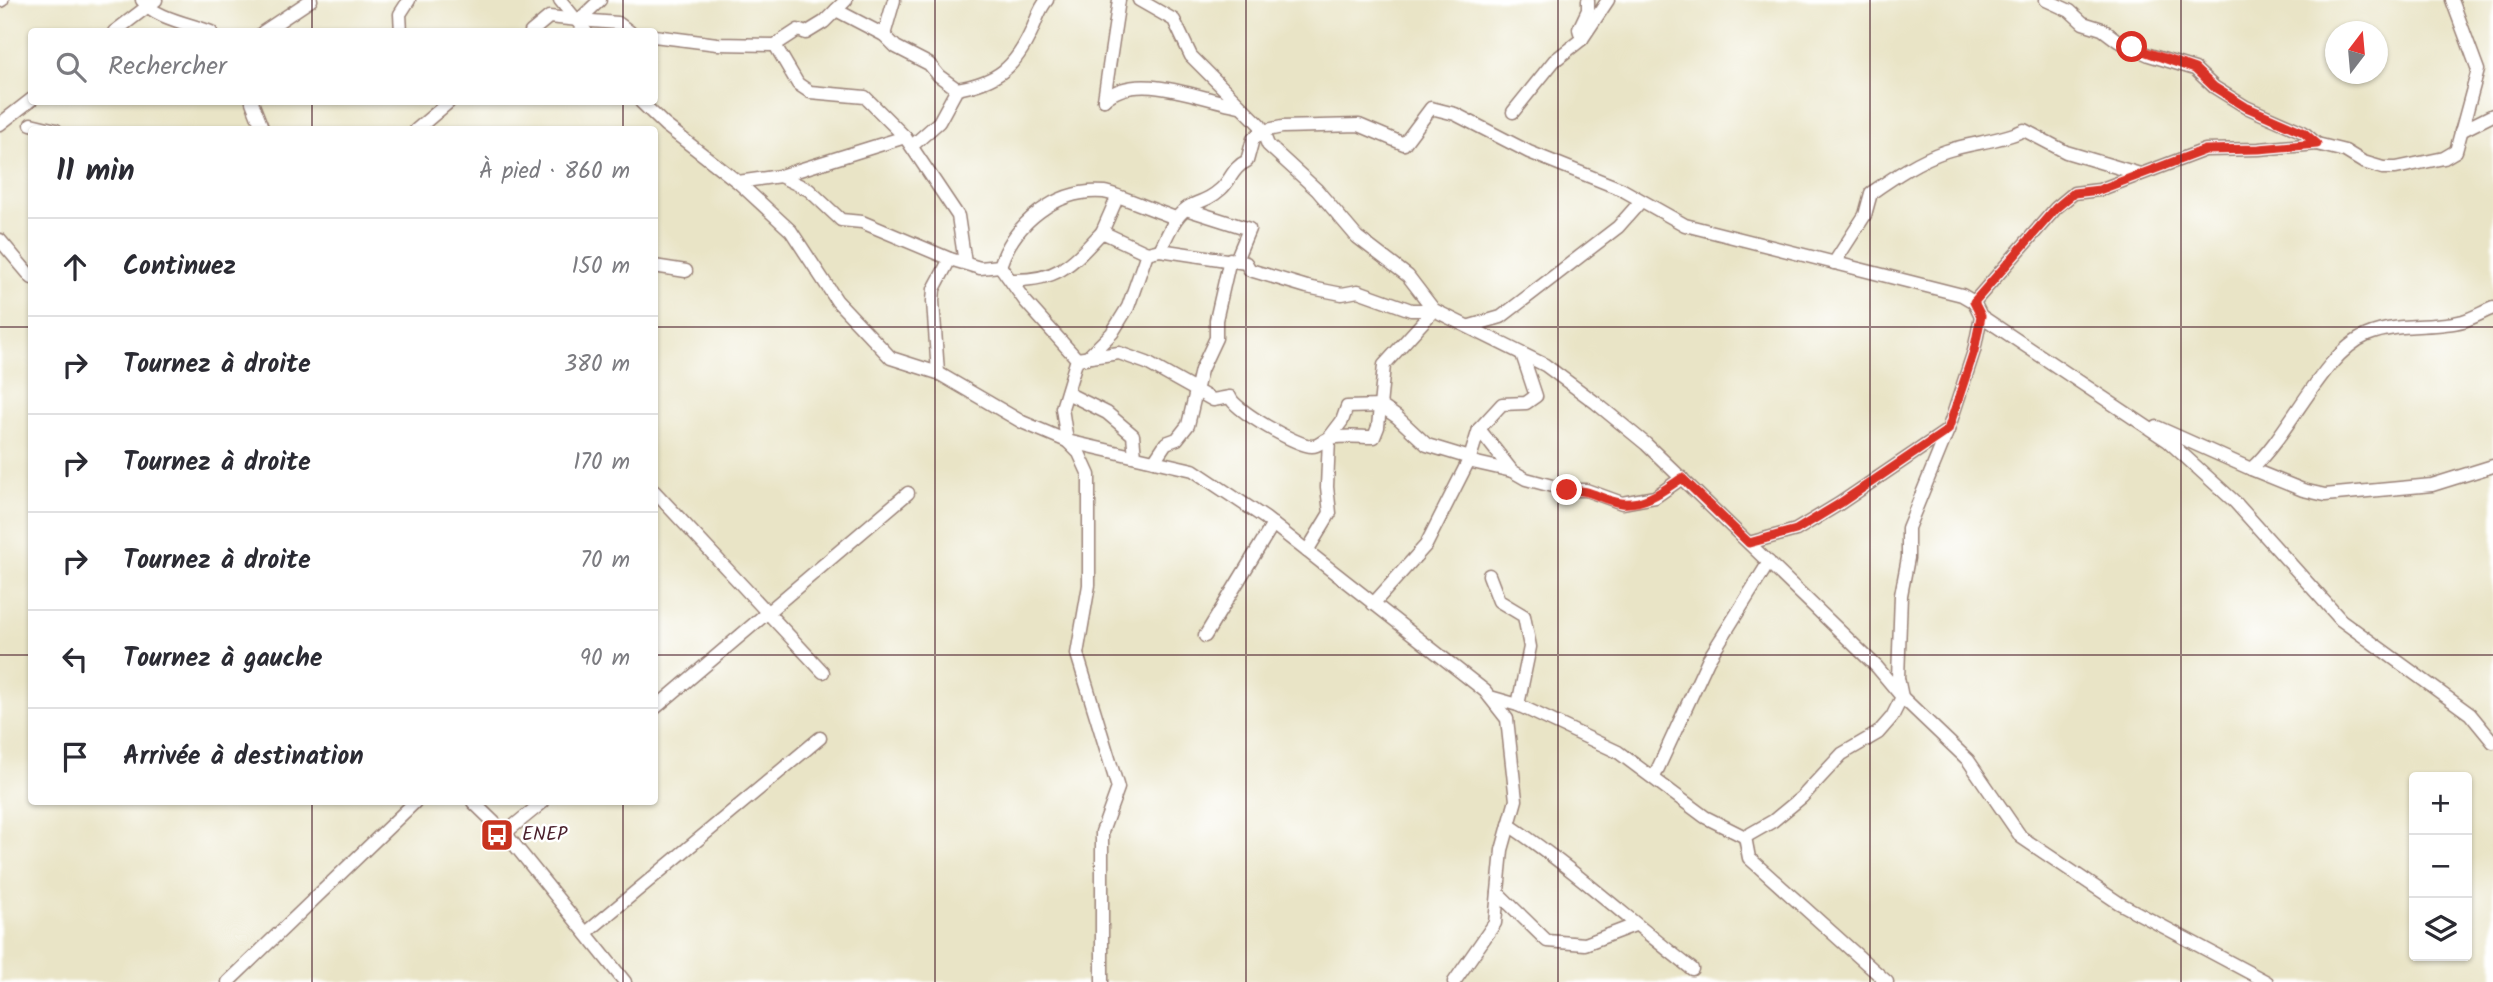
<!DOCTYPE html>
<html lang="fr">
<meta charset="utf-8">
<style>
:root{--surface:#fff;--page:#f7f7f7;--text:#2b2b33;--muted:#7c7c81;--line:#e1e1e2}
body{margin:0;font-family:Kalam,sans-serif;background:var(--page);color:var(--text)}
.controls{position:absolute;right:21px;bottom:21px;display:grid;overflow:hidden;border-radius:7px;box-shadow:0 2px 5px #0004}
.controls button{width:63px;height:63px;display:grid;place-items:center;padding:0;border:0;border-bottom:2px solid var(--line);background:var(--surface);color:var(--text);font:35px sans-serif}
.compass{position:absolute;left:2325px;top:21px;width:63px;height:63px;border-radius:50%;background:var(--surface);box-shadow:0 2px 5px #0004;rotate:16deg}
.stop{position:absolute;width:21px;height:21px;margin:-16px;border:5px solid #d93025;border-radius:50%;background:#fff}
.stop.end{background:#d93025;border-color:#fff;box-shadow:0 2px 7px #0008}
.list{margin:0;padding:0;list-style:none}
h2{display:flex;justify-content:space-between;align-items:center;height:91px;margin:0;padding:0 28px;font-size:30px}
h2 small{font-size:23px;font-weight:400;color:var(--muted)}
.list li{display:grid;grid-template-columns:46px 1fr auto;gap:21px;align-items:center;box-sizing:border-box;height:98px;padding:0 28px;border-top:2px solid var(--line)}
.list b{display:block;font-size:26px;white-space:nowrap}
.list em{font-size:23px;font-style:normal;color:var(--muted)}
.icon{flex:none;width:38px;height:38px;fill:none;stroke:currentColor;stroke-width:2;stroke-linecap:round;stroke-linejoin:round}
.map{position:relative;flex:none;width:2493px;height:982px;overflow:hidden}
.search{position:absolute;background:var(--surface);box-shadow:0 2px 5px #0004;left:28px;top:28px;width:630px;height:77px;display:flex;align-items:center;gap:18px;box-sizing:border-box;padding:0 24px;border-radius:7px;color:var(--muted);font-size:26px}
.panel{position:absolute;background:var(--surface);box-shadow:0 2px 5px #0004;left:28px;top:126px;width:630px;height:679px;border-radius:7px}
.map>svg:first-child{display:block}
.lines{fill:none;stroke-linecap:round;stroke-linejoin:round}
.minor-casing{stroke:#9a8278;stroke-width:15}
.minor{stroke:#fff;stroke-width:12}
.route{stroke:#d93025;stroke-width:9}
.grid{fill:none;stroke:#4a1f2b;stroke-width:2;stroke-opacity:0.55}
.labels{text-anchor:middle;dominant-baseline:central;stroke-width:5;stroke-linejoin:round;paint-order:stroke}
.poi-label{font-size:19px;fill:#4a1f2b;stroke:#fff;text-anchor:start}
</style>
<div class="map">
<svg width="2493" height="982" viewBox="0 0 2493 982">
<rect width="100%" height="100%" fill="#fff"/>
<filter id="ink" filterUnits="userSpaceOnUse"><feTurbulence type="fractalNoise" baseFrequency=".0143" numOctaves="2"/><feDisplacementMap in="SourceGraphic" scale="14" xChannelSelector="R" yChannelSelector="G"/><feConvolveMatrix kernelMatrix="1 2 1 2 8 2 1 2 1" color-interpolation-filters="sRGB"/></filter>
<filter id="wash" filterUnits="userSpaceOnUse"><feTurbulence type="fractalNoise" baseFrequency=".00686" numOctaves="4" result="noise"/><feDisplacementMap in="SourceGraphic" scale="28" xChannelSelector="R" yChannelSelector="G"/><feGaussianBlur stdDeviation="1.57" result="paint"/><feColorMatrix in="noise" values="0 0 0 0 0 0 0 0 0 0 0 0 0 0 0 0 0 1.4 0 .05"/><feComposite in="paint" operator="in"/></filter>
<g filter="url(#wash)">
<rect width="100%" height="100%" fill="#e9e4c6"/>
</g>
<g filter="url(#ink)">
<g class="lines">
<defs>
<g id="minor">
<path d="M142,0C154,18 191,24 211,32"/>
<path d="M560,0L586,32"/>
<path d="M1139,0L1174,20L1191,56L1260,125L1268,145L1317,190L1357,237L1408,276L1434,310L1545,365L1596,403L1646,444L1877,667L1902,697L1968,760L2021,837L2119,903L2267,982"/>
<path d="M2046,0L2070,11L2083,23L2102,29L2118,41L2149,55L2195,69L2214,87L2246,107L2303,132L2317,144L2345,151L2363,162L2383,168H2396L2444,158L2456,151L2478,70L2452,0"/>
<path d="M0,1L2,0"/>
<path d="M836,10L884,35L896,47L929,64L939,76L957,89"/>
<path d="M579,20L618,23L630,32"/>
<path d="M114,32L156,0"/>
<path d="M263,32L311,0"/>
<path d="M401,32L400,14L409,0"/>
<path d="M531,32L549,17L579,20L600,0"/>
<path d="M884,35L894,0"/>
<path d="M654,36L717,44L775,45L798,30L806,33L824,22L846,0"/>
<path d="M1582,39L1579,29L1588,10V0"/>
<path d="M775,45L798,84L810,92L865,97L905,137"/>
<path d="M1104,100C1136,69 1202,100 1240,106"/>
<path d="M1104,100L1119,0"/>
<path d="M252,102L263,130"/>
<path d="M641,102L665,125L738,182L791,231L837,301L891,358L938,373L1022,422L1067,441L1193,470L1265,518L1485,691L1507,719L1516,800L1502,850L1495,923L1454,982"/>
<path d="M1513,112L1554,61L1582,39L1608,0"/>
<path d="M0,124L32,99"/>
<path d="M31,124L56,130"/>
<path d="M416,130L449,102"/>
<path d="M2461,131L2493,115"/>
<path d="M912,146L939,122L957,89C997,82 1015,68 1032,30C1037,19 1039,9 1047,0"/>
<path d="M780,176L809,190L841,220L862,222L950,259L980,268L1000,266"/>
<path d="M738,182L780,176L905,137L958,216L965,263"/>
<path d="M1186,209L1249,229L1236,260"/>
<path d="M1102,232L1117,198"/>
<path d="M0,240L32,278"/>
<path d="M1160,250C1168,235 1175,213 1192,205C1204,200 1211,198 1221,189C1231,180 1233,167 1247,161L1253,139L1262,131L1282,127L1359,125L1404,144L1431,108L1455,114L1529,152L1621,189L1685,225L1962,295L1974,302L1981,316L2168,441L2235,502L2341,620L2470,714L2493,742"/>
<path d="M1834,263L1865,215L1871,193C1894,177 1919,160 1946,151C1972,142 1999,142 2024,130L2066,152L2140,174"/>
<path d="M654,266L686,271"/>
<path d="M1000,266L1025,301L1077,359L1062,408L1067,441L1079,453L1089,475V585L1077,654L1118,788L1102,832V982"/>
<path d="M1000,266C1014,223 1057,188 1104,192C1117,194 1160,213 1176,218"/>
<path d="M1012,280C1058,281 1072,264 1102,232L1147,253L1160,250L1246,263L1250,270L1307,287L1342,294L1358,291L1411,310H1434L1384,365L1378,427L1374,437C1361,437 1344,435 1331,438C1323,439 1320,446 1312,446C1298,446 1235,411 1230,397L1213,400L1147,363L1119,353L1077,359"/>
<path d="M1974,302L2056,208L2074,193L2099,190L2205,150L2259,149L2317,144"/>
<path d="M1470,326L1501,317L1618,227L1641,201"/>
<path d="M1086,359L1112,333L1128,307L1147,253"/>
<path d="M938,373L933,301L934,289L950,259"/>
<path d="M1067,393L1107,413L1133,435L1135,456"/>
<path d="M2157,427L2251,469L2303,490L2325,495L2432,485L2493,466"/>
<path d="M1479,429L1512,471"/>
<path d="M1154,461L1166,443L1177,439L1188,425L1201,370L1216,338V320L1230,259"/>
<path d="M1468,461L1512,471L1526,479L1567,490H1586L1622,503L1655,497L1682,478"/>
<path d="M2251,469C2291,433 2322,354 2367,335C2398,322 2433,329 2463,321C2473,318 2483,312 2493,308"/>
<path d="M654,491L823,672"/>
<path d="M1749,543L1796,530L1839,504L1948,430L1974,351L1981,316"/>
<path d="M1307,551L1330,513L1327,487L1329,438L1342,421L1347,407L1381,406L1397,417L1427,445L1470,458"/>
<path d="M1489,575L1499,601L1524,616L1530,647L1518,705"/>
<path d="M1373,604L1426,545L1470,458L1479,429L1502,404L1526,403L1536,396L1522,354"/>
<path d="M1205,636L1273,524"/>
<path d="M1490,697L1518,705L1618,752L1705,817L1745,837L1773,821L1802,797L1842,754L1878,733L1892,717L1902,697L1898,678L1901,595L1908,558V528L1948,430"/>
<path d="M654,709L908,493"/>
<path d="M1654,777L1708,660L1769,562"/>
<path d="M473,802L505,833L625,982"/>
<path d="M1509,825C1573,868 1630,921 1692,969"/>
<path d="M505,833L543,802"/>
<path d="M1745,837L1749,858L1887,982"/>
<path d="M1498,893L1547,941L1585,944L1635,925"/>
<path d="M586,933L820,738"/>
<path d="M228,982L415,802"/>
</g>
</defs>
<!-- minor casing -->
<use href="#minor" class="minor-casing"/>
<!-- minor -->
<use href="#minor" class="minor"/>
</g>
</g>
<g class="lines" filter="url(#ink)">
<!-- route -->
<path class="route" d="M1567,490C1592,489 1600,500 1621,503C1644,506 1664,490 1682,478L1749,543L1796,530L1839,504L1948,430L1974,351L1981,316L1974,302L2056,208L2074,193L2099,190L2205,150L2259,149L2317,144L2303,132L2246,107L2214,87L2195,69L2132,47"/>
</g>
<!-- grid -->
<path class="grid" d="M312,0V32M623,0V32M935,0V982M1246,0V982M1558,0V982M1870,0V982M2181,0V982M312,102V130M623,102V130M0,327H32M654,327H2493M0,655H32M654,655H2493M312,802V982M623,802V982"/>
<!-- icons -->
<defs>
<symbol id="bus-square" viewBox="-11 -11 22 22"><rect x="-9" y="-9" width="18" height="18" rx="4" fill="#c8321e" stroke="#fff"/><path d="M-5-6H5V4H4V6H2V4H-2V6H-4V4H-5ZM-3.5-4V0h7V-4ZM-3.5 1.2v1.5H-2V1.2ZM2 1.2v1.5H3.5V1.2Z" fill="#fff"/></symbol>
</defs>
<g fill-rule="evenodd">
<use href="#bus-square" x="478" y="816" width="38" height="38"/>
</g>
<g class="labels">
<!-- poi labels -->
<g class="poi-label">
<text x="522" y="835">ENEP</text>
</g>
</g>
</svg>
<div class="controls">
<button>+</button>
<button>−</button>
<button><svg class="icon" aria-label="layers" viewBox="0 0 24 24"><path d="M12 4l9 5-9 5-9-5zM3 14l9 5 9-5"/></svg></button>
</div>
<svg class="compass" viewBox="-18 -18 36 36"><path d="M0-13l5 13h-10z" fill="#e53935"/><path d="M0 13l5-13h-10z" fill="#7c7c81"/></svg>
<div class="stop" style="left:2132px;top:47px"></div>
<div class="stop end" style="left:1567px;top:490px"></div>
<div class="search"><svg class="icon" aria-label="search" viewBox="0 0 24 24"><circle cx="10" cy="10" r="6"/><path d="M15 15l6 6"/></svg>Rechercher</div>
<section class="panel">
<h2>11 min<small>À pied · 860 m</small></h2>
<ul class="list">
<li><svg class="icon" aria-label="ahead" viewBox="0 0 24 24"><path d="M12 20V5M6 11l6-6 6 6"/></svg><div><b>Continuez</b></div><em>150 m</em></li>
<li><svg class="icon" aria-label="right" viewBox="0 0 24 24"><path d="M7 20v-9h11M14 6l5 5-5 5"/></svg><div><b>Tournez à droite</b></div><em>380 m</em></li>
<li><svg class="icon" aria-label="right" viewBox="0 0 24 24"><path d="M7 20v-9h11M14 6l5 5-5 5"/></svg><div><b>Tournez à droite</b></div><em>170 m</em></li>
<li><svg class="icon" aria-label="right" viewBox="0 0 24 24"><path d="M7 20v-9h11M14 6l5 5-5 5"/></svg><div><b>Tournez à droite</b></div><em>70 m</em></li>
<li><svg class="icon" aria-label="left" viewBox="0 0 24 24"><path d="M17 20v-9H6M10 6l-5 5 5 5"/></svg><div><b>Tournez à gauche</b></div><em>90 m</em></li>
<li><svg class="icon" aria-label="arrive" viewBox="0 0 24 24"><path d="M6 21V4h12l-3 4 3 4H6"/></svg><div><b>Arrivée à destination</b></div></li>
</ul>
</section>
</div>
